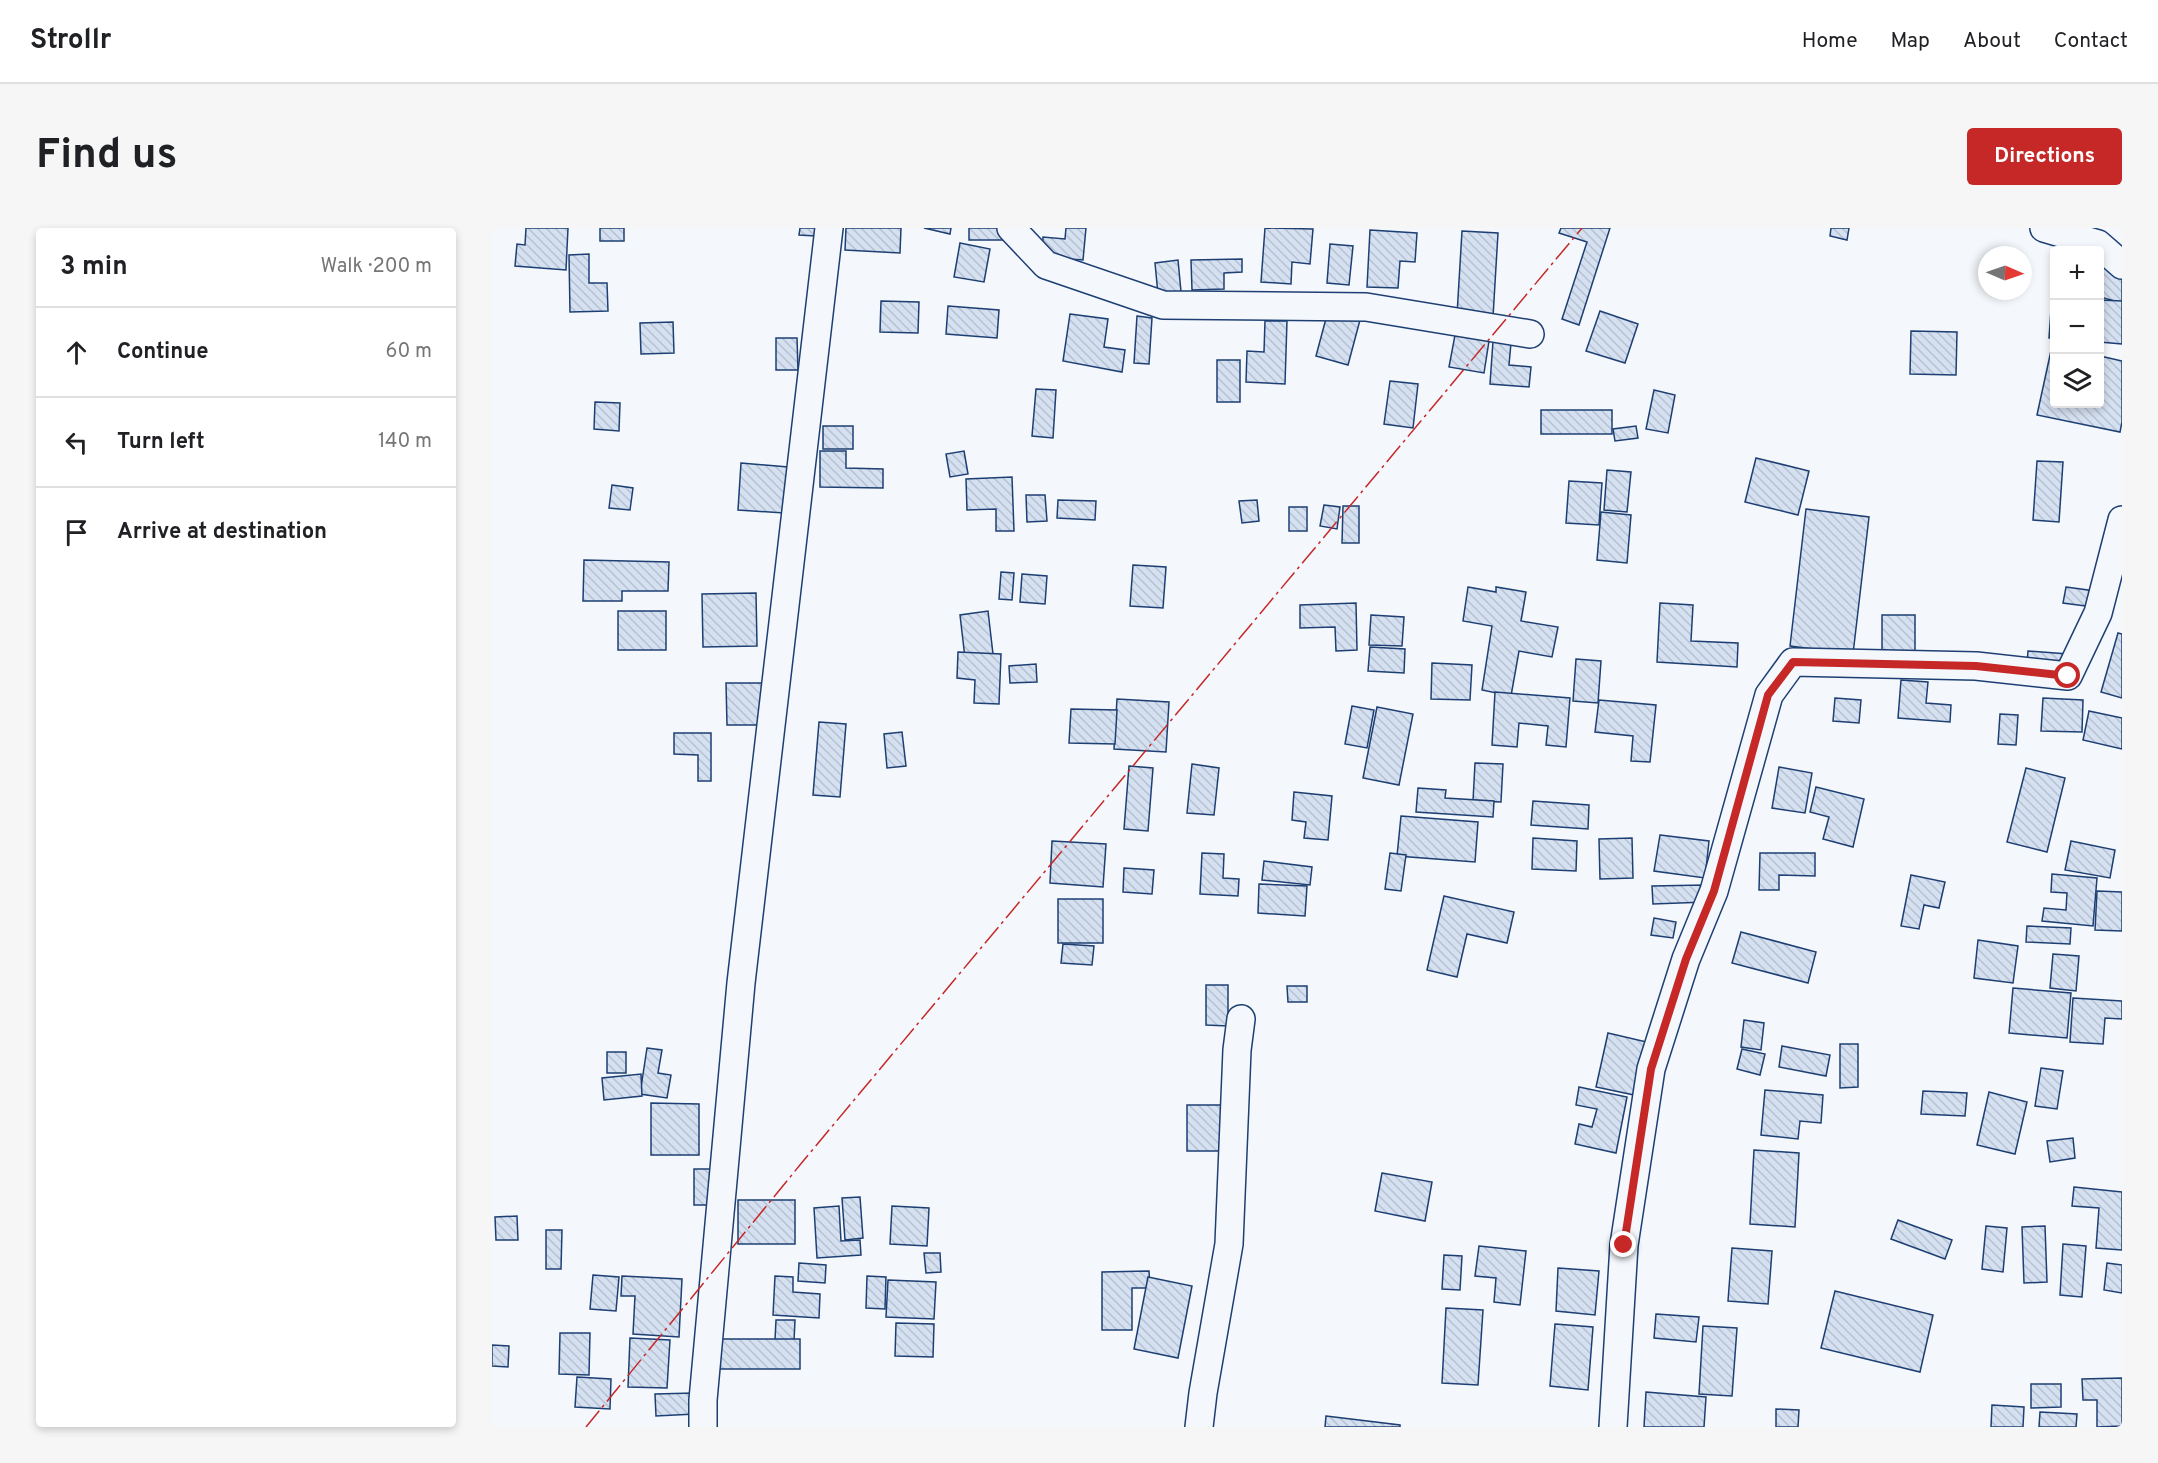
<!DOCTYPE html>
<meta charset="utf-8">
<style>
:root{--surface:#fff;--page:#f6f6f6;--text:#202124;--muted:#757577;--line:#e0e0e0;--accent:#c62828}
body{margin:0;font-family:Overpass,sans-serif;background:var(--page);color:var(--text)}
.controls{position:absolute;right:18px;top:18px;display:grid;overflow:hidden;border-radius:6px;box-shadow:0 3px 9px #0003}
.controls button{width:54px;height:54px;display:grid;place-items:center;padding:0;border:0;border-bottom:2px solid var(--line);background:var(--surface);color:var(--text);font:30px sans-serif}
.compass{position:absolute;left:1486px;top:18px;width:54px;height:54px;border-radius:50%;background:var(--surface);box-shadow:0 3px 9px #0003;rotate:92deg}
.stop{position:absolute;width:18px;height:18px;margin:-14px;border:4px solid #c62828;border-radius:50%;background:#fff}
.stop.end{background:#c62828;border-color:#fff;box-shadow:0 2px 6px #0008}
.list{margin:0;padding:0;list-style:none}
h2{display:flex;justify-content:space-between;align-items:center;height:78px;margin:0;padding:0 24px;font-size:26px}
h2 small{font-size:20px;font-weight:400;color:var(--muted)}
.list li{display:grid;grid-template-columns:39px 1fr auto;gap:18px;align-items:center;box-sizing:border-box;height:90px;padding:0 24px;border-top:2px solid var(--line)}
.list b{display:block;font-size:22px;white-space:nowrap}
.list em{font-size:20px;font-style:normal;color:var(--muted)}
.icon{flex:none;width:33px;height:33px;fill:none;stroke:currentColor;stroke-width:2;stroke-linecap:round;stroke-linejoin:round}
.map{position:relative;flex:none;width:1630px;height:1199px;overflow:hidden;border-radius:6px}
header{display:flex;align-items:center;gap:36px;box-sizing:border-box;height:84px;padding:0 30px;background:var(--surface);border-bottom:2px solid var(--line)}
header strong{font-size:28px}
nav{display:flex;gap:33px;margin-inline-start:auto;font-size:21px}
.intro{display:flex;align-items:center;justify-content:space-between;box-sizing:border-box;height:144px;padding:0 36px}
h1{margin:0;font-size:42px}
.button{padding:15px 27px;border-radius:6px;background:var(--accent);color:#fff;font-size:21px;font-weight:700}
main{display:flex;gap:36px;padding:0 36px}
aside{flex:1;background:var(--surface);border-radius:6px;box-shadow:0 3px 9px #0003}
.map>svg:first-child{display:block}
.building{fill:url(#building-back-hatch);stroke:#1d3f73;stroke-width:1.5}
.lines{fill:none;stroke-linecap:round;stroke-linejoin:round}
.minor-casing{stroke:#1d3f73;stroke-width:30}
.minor{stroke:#f4f7fb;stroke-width:27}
.power{stroke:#c62828;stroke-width:1.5;stroke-dasharray:21 4.5 3 4.5;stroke-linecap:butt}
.route{stroke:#c62828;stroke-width:8}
</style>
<header>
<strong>Strollr</strong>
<nav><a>Home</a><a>Map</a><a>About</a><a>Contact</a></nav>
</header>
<div class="intro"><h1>Find us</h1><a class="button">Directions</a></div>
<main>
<aside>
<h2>3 min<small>Walk · 200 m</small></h2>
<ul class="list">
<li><svg class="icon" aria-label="ahead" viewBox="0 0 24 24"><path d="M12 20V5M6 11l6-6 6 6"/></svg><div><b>Continue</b></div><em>60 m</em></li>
<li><svg class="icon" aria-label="left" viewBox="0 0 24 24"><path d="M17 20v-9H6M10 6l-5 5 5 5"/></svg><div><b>Turn left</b></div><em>140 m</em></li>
<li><svg class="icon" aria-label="arrive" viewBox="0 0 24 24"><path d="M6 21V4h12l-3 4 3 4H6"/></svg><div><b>Arrive at destination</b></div></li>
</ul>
</aside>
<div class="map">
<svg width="1630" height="1199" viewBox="0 0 1630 1199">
<defs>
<pattern id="building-back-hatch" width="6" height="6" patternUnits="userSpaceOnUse" patternTransform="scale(1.5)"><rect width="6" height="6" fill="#d5e0f0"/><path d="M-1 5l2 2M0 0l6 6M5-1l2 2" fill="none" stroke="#b6c1d1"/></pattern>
</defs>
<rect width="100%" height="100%" fill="#f4f7fb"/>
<!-- building -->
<g class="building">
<path d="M34,0H76L74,42L23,38L25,16L33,17Z"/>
<rect x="108" y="0" width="24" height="13"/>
<path d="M308,0H342L341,9L307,7Z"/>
<path d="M354,0H409L408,25L353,22Z"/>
<path d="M432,0H459L458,6Z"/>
<rect x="477" y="0" width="41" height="12"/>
<path d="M574,0H594L591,32L550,29L551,9L573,11Z"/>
<path d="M773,0L821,1L818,36L800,34L799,56L769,54Z"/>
<path d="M1069,0H1118L1087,97L1070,91L1095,14L1067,5Z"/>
<path d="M1339,0H1357L1355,12L1338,8Z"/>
<path d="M878,2L925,5L923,34L908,33L906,60L875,59Z"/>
<path d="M970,3L1006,5L1001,89L965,87Z"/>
<path d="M468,15L498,21L492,54L462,49Z"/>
<path d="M838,16L861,18L857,57L835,55Z"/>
<path d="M97,26V55H115L116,83L78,84L77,27Z"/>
<path d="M750,31V44L732,45V61L700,62L699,32Z"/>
<path d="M686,32L690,74L667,77L663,35Z"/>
<path d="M1608,33L1630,39V75L1608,69Z"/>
<path d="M1560,68H1562V111L1557,110Z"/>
<path d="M1608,72L1630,73V116L1608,114Z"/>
<path d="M389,73L427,74L426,105L388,104Z"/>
<path d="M456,78L507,82L505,110L454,106Z"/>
<path d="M836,83L868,92L856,137L824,128Z"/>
<path d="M1108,83L1146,96L1133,135L1094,123Z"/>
<path d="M578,86L616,91L612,119L633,122L630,144L571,133Z"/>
<path d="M645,88L660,90L657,136L642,135Z"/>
<path d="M773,93H795L793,156L754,154L755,123L772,124Z"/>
<path d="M181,94L182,125L149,126L148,95Z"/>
<path d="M1419,103L1465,104L1464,147L1418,146Z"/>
<path d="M963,107L997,113L992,145L957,139Z"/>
<path d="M284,110H305L306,142H284Z"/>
<path d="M1001,113L1019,115L1017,137L1039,139L1037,159L998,156Z"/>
<path d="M1560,118H1562V176H1608V128L1630,133V194L1628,204L1545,187Z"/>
<rect x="725" y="132" width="23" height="42"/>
<path d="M898,153L926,156L921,200L892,196Z"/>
<path d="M544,161L564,162L561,210L540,208Z"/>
<path d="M1162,162L1183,167L1176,205L1154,201Z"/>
<path d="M103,174L128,175L127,203L102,201Z"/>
<rect x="1049" y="182" width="71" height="24"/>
<rect x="331" y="198" width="30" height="23"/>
<path d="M1144,198L1146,210L1123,213L1121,201Z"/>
<path d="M328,223H354V240L391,241V260L328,259Z"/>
<path d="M472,223L476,246L458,249L454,226Z"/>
<path d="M1264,230L1317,243L1306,287L1253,274Z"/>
<path d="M1545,233L1571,234L1567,294L1541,292Z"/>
<path d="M249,235L296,239L292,285L246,282Z"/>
<path d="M1115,242L1139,244L1135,284L1112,282Z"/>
<path d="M520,249L522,303H504V281L475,282L474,251Z"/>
<path d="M1077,253L1110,255L1107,297L1074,295Z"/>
<path d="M120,257L141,260L138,282L117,280Z"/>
<path d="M534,267H553L555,293L535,294Z"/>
<path d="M566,272L604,273L603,292L565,290Z"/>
<path d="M765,272L767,293L750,295L747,273Z"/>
<path d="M832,277L848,279L845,301L828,298Z"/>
<path d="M851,278H867V315H850Z"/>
<rect x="797" y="279" width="18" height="24"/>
<path d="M1314,281L1377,289L1361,426L1298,418Z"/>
<path d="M1109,284L1139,287L1135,335L1105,332Z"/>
<path d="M92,332L177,334L176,363H130V373H91Z"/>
<path d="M641,337L674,339L671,380L638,378Z"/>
<path d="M509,344L522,345L520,372L507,371Z"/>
<path d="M530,346L555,348L553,376L528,374Z"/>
<path d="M976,359L1004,364V359L1034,364L1029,393L1066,399L1060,429L1027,423L1019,468L990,462L1000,398L971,393Z"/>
<path d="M1574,359L1603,363L1601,379L1571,375Z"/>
<path d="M264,365L265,418L211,419L210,366Z"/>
<path d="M864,375L865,422L844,423L843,399L808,400V377Z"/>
<path d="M1168,375L1201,377L1199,413L1246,415L1245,439L1165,434Z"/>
<rect x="126" y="383" width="48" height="39"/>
<path d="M496,383L501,426L473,430L468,387Z"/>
<path d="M879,387L912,389L910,418L877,417Z"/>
<path d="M1390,387H1423V426L1390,427Z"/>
<path d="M1626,405L1630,406V470L1609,464Z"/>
<path d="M878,419L913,421L912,445L876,443Z"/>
<path d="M1536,423L1576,426L1575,451L1534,448Z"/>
<path d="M466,424L509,426L507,476L482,475L483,452L465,450Z"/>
<path d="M1084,431L1109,433L1106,475L1081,473Z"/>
<path d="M940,435L980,437L978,472L939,471Z"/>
<path d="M544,436L545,454L518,455L517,438Z"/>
<path d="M1409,452L1436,454L1434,475L1459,477L1458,494L1406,490Z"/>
<path d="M234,455H275V497H235Z"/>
<path d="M1003,464L1078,470L1074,519L1054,517L1056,498L1027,495L1025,519L1000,517Z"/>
<path d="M1343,470L1369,472L1367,495L1341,493Z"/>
<path d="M1551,470L1591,472L1590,504L1549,503Z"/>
<path d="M625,471L677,474L674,524L622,521Z"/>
<path d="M1107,472L1164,477L1158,534L1139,533L1141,508L1103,504Z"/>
<path d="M860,478L882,482L875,520L853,516Z"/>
<path d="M885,479L921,486L907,557L871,550Z"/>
<path d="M579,481L625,482L623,516L577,515Z"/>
<path d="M1597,483L1630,490V521L1591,512Z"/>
<path d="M1508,486L1526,487L1524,517L1506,516Z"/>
<path d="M327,494L354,496L348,569L321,567Z"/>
<path d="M410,504L414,538L395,540L392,506Z"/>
<path d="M182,505H219V553H206V527L182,526Z"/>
<path d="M983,535L1011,536L1009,574L981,573Z"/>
<path d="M700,536L727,540L722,587L695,585Z"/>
<path d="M637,538L661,540L656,603L632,601Z"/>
<path d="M1287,539L1320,545L1313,585L1280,580Z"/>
<path d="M1534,540L1573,550L1555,624L1515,614Z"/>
<path d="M1324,559L1372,571L1361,619L1331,611L1337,589L1318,584Z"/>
<path d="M926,560L954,562L953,570L1002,573L1001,589L924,584Z"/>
<path d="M802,564L840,568L836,612L812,610L814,594L800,592Z"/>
<path d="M1041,573L1097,577L1096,601L1039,597Z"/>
<path d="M909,588L986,594L983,634L905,628Z"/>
<path d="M1168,607L1217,613L1213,650L1162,643Z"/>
<path d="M1041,610L1085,613L1084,643L1040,641Z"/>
<path d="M1140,610L1141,650L1108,651L1107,611Z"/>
<path d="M560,613L614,616L611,659L558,655Z"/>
<path d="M1579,613L1623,622L1618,650L1573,642Z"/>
<path d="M710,625L732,626L731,650L747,651L746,668L708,666Z"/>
<path d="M898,625L914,627L909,663L893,661Z"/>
<path d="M1268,625H1323V648L1287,647V662H1267Z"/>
<path d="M772,633L820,639L818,657L770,652Z"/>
<path d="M632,640L662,642L660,666L631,664Z"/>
<path d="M1560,646L1605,650L1601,698L1550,693L1552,680L1574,682L1575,665L1559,664Z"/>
<path d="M1419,647L1453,654L1447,680L1432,677L1427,701L1409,698Z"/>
<path d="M767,656L815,658L813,688L766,685Z"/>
<path d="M1213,657L1214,674L1161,676L1160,658Z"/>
<path d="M1605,663L1630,664V703L1603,702Z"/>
<path d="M952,668L1022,684L1015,715L975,706L965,749L935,742Z"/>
<rect x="566" y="671" width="45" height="44"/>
<path d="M1162,690L1184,694L1181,710L1159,707Z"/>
<path d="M1535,698L1579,700L1578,716L1534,714Z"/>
<path d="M1249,704L1324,724L1316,755L1240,735Z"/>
<path d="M1486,712L1526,718L1521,755L1482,750Z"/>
<path d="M571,716L602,718L600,737L569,735Z"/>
<path d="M1561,726L1587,728L1584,763L1558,760Z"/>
<path d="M714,757H736V798L714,797Z"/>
<path d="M795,758H815V774H796Z"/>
<path d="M1521,760L1579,765L1575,810L1517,805Z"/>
<path d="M1581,770L1630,773V791L1613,790L1611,816L1578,814Z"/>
<path d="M1252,792L1272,795L1269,822L1249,819Z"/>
<path d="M1116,805L1159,815L1147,868L1104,859Z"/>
<path d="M1348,816H1366V859L1348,860Z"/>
<path d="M1290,818L1338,827L1334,848L1287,839Z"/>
<path d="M155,820L170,822L166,845L179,847L175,870L148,866Z"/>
<path d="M1250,821L1273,826L1268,847L1245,841Z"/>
<rect x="115" y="824" width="19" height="21"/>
<path d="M1549,840L1571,843L1565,881L1543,878Z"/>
<path d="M149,846L150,868L112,872L110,850Z"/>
<path d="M1087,859L1135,869L1124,925L1083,916L1087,896L1100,899L1105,881L1084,877Z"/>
<path d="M1273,862L1331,867L1329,895L1308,893L1306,911L1269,907Z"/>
<path d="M1431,863L1475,865L1473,888L1429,886Z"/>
<path d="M1497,864L1535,874L1523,926L1485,917Z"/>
<path d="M159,875L207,876V927H159Z"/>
<rect x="695" y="877" width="38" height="46"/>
<path d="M1581,910L1583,930L1558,934L1555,913Z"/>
<path d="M1262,922L1307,925L1303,999L1258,996Z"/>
<rect x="202" y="941" width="31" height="36"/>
<path d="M890,945L940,954L933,993L883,983Z"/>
<path d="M1582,959L1630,964V1022L1604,1020L1607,980L1580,978Z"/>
<path d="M368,969L371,1010L353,1012L350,970Z"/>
<rect x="246" y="972" width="57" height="44"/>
<path d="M347,978L349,1013L368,1012L369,1027L325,1030L322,980Z"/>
<path d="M400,978L437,980L435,1018L398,1016Z"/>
<path d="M25,988L26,1012H4L3,989Z"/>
<path d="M1406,992L1460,1012L1453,1031L1399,1011Z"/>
<path d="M1494,998L1515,1000L1511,1044L1490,1041Z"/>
<path d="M1553,998L1555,1054L1532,1055L1530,999Z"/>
<path d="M54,1002H70L69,1041H54Z"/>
<path d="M1571,1016L1594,1018L1590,1069L1568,1067Z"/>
<path d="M987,1018L1034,1023L1028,1077L1002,1074L1004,1050L983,1048Z"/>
<path d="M1240,1020L1280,1023L1276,1076L1236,1073Z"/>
<path d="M432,1025H448L449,1044L434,1045Z"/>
<path d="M952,1027L970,1028L968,1062L950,1061Z"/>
<path d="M307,1035L334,1037L333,1055L306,1053Z"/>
<path d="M1615,1035L1630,1037V1065L1612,1062Z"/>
<path d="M1066,1040L1107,1043L1103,1087L1064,1083Z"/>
<path d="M657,1043L658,1060H640V1102H610V1044Z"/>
<path d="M101,1047L127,1049L124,1083L98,1081Z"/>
<path d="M130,1048L190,1051L187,1109L141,1106L143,1068H129Z"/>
<path d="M283,1048L301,1049V1064L328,1066L327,1090L281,1087Z"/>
<path d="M375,1048L394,1049L393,1081L374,1080Z"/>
<path d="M656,1049L700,1058L686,1130L642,1121Z"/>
<path d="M396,1052L444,1054L442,1091L394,1089Z"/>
<path d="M1343,1063L1441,1087L1428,1144L1329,1120Z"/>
<path d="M954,1080L991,1082L986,1157L950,1155Z"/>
<path d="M1164,1086L1207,1089L1204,1114L1162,1110Z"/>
<path d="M284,1092H303L302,1113L283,1112Z"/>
<path d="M404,1095L442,1096L441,1129L403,1128Z"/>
<path d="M1063,1096L1101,1099L1096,1162L1058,1158Z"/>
<path d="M1211,1098L1245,1100L1240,1168L1207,1166Z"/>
<path d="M68,1105H98L97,1147L67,1146Z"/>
<path d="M138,1110L178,1112L175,1160L136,1159Z"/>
<rect x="220" y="1111" width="88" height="30"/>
<path d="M0,1117L17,1118L16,1139L0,1138Z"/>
<path d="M85,1149L119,1151L118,1181L83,1179Z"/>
<path d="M1630,1150V1198L1605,1199V1172H1591L1590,1151Z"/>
<path d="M1539,1156H1569V1179L1539,1180Z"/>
<path d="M1154,1164L1214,1169L1212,1199H1152Z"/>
<path d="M202,1165L203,1186L164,1188L163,1166Z"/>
<path d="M1500,1177L1532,1179L1531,1199H1499Z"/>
<path d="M1284,1181L1307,1182L1306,1199H1284Z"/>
<path d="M1548,1184L1585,1186L1584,1199H1547Z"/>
<path d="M834,1188L908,1197V1199H833Z"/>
</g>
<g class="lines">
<defs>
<g id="minor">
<path d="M519,0L554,37L671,77L874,79L1038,106"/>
<path d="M1552,0L1606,16L1630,37"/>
<path d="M211,1199V1172L249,755L337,0"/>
<path d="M707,1199L711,1165L737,1016L745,822L749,791"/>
<path d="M1121,1199L1132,1017L1159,841L1194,731L1222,663L1277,467L1301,434L1484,438L1576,448L1606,385L1630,292"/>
</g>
</defs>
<!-- minor casing -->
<use href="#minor" class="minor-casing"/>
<!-- minor -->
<use href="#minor" class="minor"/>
<!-- power -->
<path class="power" d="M94,1199L312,932L1090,0"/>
</g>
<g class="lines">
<!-- route -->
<path class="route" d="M1132,1017L1159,841L1194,731L1222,663L1276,467L1301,434L1484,438L1576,448"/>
</g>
</svg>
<div class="controls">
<button>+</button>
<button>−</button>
<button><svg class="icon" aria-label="layers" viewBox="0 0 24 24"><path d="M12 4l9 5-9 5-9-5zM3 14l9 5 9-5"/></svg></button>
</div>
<svg class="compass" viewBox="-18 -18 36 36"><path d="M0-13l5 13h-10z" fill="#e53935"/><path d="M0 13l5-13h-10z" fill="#757577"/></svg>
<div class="stop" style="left:1576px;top:448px"></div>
<div class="stop end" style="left:1132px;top:1017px"></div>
</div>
</main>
